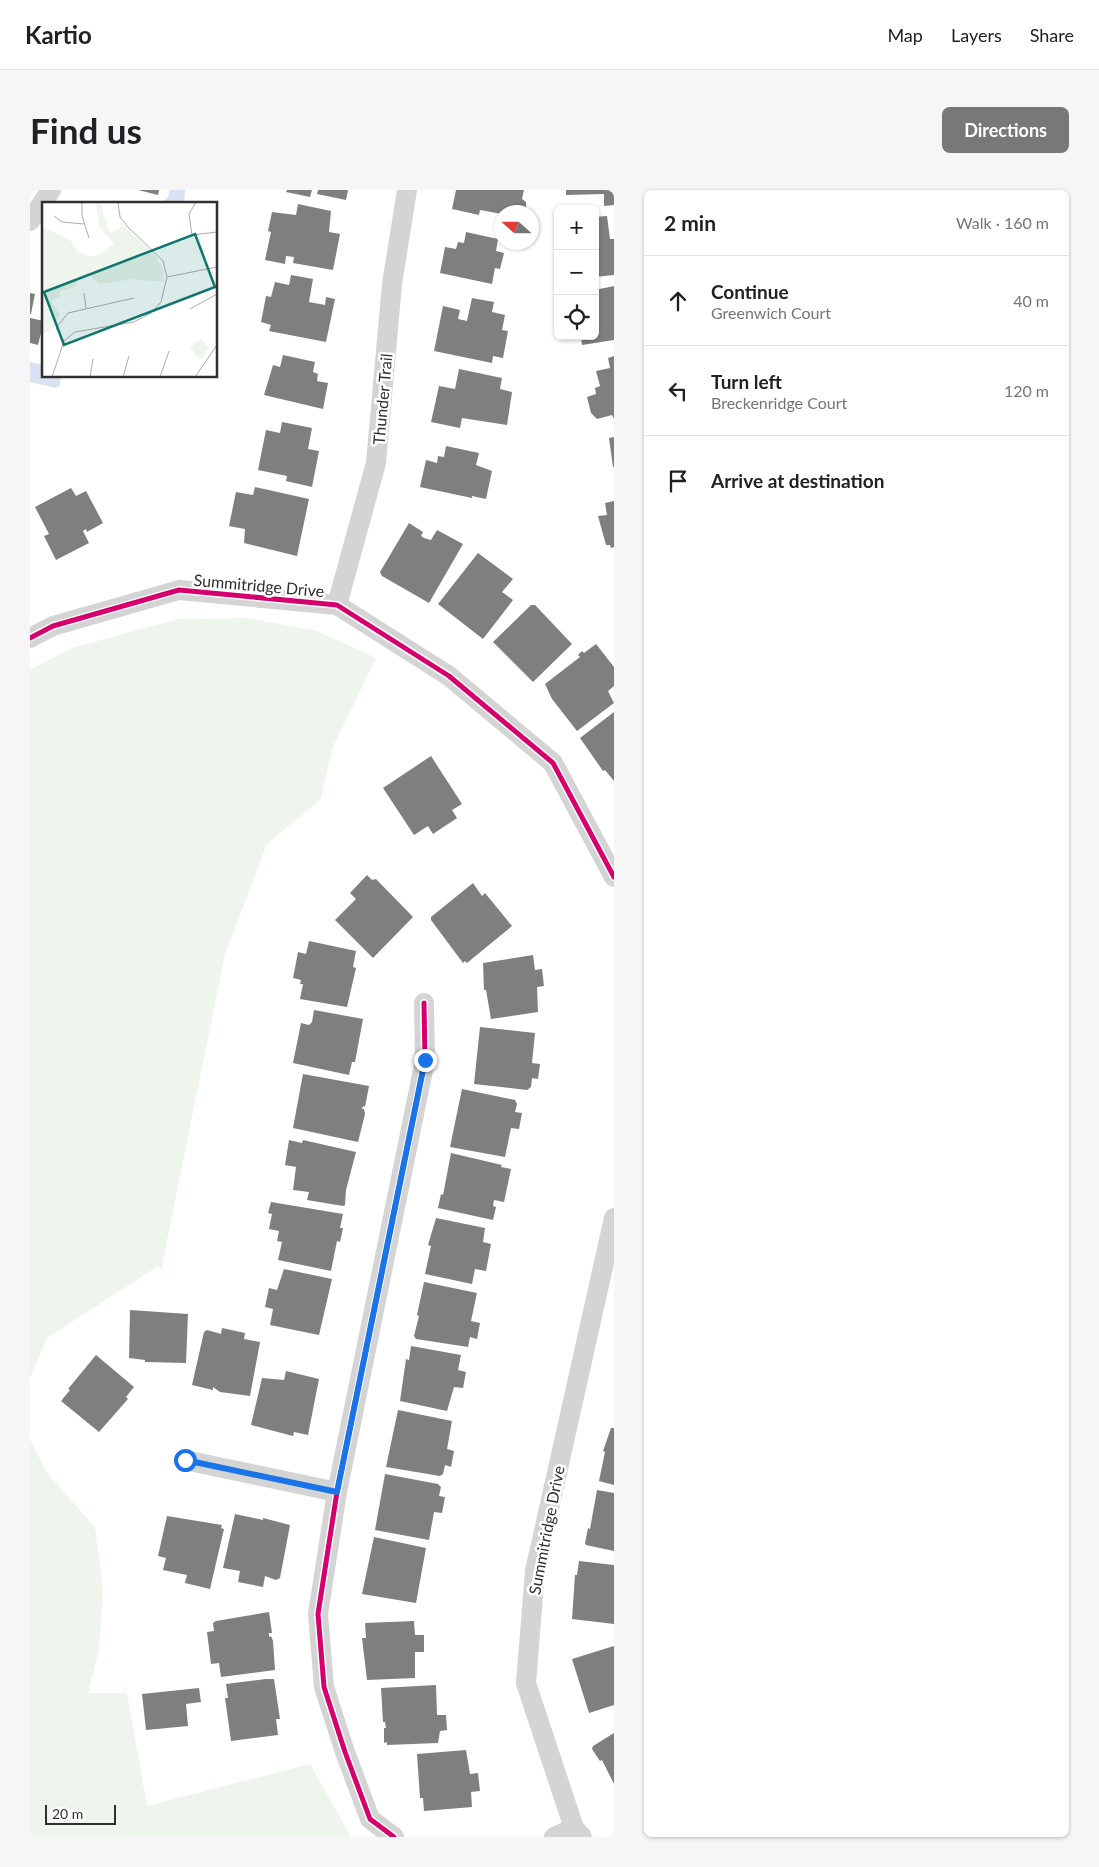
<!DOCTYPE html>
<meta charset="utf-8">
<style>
:root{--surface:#fff;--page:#f6f6f6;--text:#202124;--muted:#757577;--line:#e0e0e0;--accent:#787878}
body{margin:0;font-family:Lato,sans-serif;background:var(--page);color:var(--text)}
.controls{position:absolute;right:15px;top:15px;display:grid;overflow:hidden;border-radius:8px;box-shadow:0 1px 4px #0004}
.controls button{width:45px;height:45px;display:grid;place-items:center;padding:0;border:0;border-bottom:1px solid var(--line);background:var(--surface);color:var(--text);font:25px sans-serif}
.compass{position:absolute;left:464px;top:15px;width:45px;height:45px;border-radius:50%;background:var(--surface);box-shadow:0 1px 4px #0004;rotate:291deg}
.scale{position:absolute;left:15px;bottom:12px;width:71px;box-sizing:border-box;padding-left:5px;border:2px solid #2f2f2f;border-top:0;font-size:14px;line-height:18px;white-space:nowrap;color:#2f2f2f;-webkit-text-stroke:4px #fff;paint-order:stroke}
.stop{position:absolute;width:15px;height:15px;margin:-11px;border:4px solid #1a73e8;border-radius:50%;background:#fff}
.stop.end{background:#1a73e8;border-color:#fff;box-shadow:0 1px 5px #0008}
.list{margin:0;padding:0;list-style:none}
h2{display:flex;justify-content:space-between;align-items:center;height:65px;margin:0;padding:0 20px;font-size:21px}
h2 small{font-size:16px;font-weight:400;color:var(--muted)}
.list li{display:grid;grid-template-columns:32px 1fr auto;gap:15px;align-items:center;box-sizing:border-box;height:90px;padding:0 20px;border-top:1px solid var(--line)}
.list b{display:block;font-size:19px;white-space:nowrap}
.list p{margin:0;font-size:16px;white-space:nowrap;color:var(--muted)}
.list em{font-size:16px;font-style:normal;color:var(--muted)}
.icon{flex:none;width:28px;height:28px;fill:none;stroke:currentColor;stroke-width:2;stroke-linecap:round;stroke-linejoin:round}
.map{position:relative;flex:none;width:584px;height:1647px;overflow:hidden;border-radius:8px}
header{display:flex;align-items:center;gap:30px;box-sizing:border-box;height:70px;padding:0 25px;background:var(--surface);border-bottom:1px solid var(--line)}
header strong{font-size:24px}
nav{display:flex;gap:28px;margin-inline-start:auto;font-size:18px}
.intro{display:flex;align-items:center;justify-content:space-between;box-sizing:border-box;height:120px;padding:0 30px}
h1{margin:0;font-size:35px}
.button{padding:12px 22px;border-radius:8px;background:var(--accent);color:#fff;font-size:18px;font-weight:700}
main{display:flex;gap:30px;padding:0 30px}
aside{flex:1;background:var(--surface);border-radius:8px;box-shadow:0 1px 4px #0004}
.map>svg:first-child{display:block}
.green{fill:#eef5ec}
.water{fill:#d8e2f2}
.building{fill:#7f7f7f}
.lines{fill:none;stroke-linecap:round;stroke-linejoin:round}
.minor{stroke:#d4d4d4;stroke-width:20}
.cycleway-casing{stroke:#fff;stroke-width:8}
.cycleway{stroke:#d6006c;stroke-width:5}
.route{stroke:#1a73e8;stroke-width:6}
.labels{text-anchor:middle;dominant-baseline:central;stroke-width:5;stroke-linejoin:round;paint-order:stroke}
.street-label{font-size:16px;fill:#2f2f2f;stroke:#fff}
.inset-road{fill:none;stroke:#acacac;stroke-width:1}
.view{fill:#0f766e;fill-opacity:0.15;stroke:#0f766e;stroke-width:2.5}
.inset-edge{fill:none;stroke:#2f2f2f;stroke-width:2.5}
</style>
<header>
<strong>Kartio</strong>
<nav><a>Map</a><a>Layers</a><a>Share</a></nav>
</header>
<div class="intro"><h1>Find us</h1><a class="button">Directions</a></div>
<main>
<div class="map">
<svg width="584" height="1647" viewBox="0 0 584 1647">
<rect width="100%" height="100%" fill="#fff"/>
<!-- green -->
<g class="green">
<path d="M217,428L287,441L346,468L302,559L291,609L237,654L195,764L131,1080L128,1076L17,1148L0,1189V480L42,458L148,429Z"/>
<path d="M0,1249L17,1283L65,1337L73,1400L69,1460L58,1503H97L117,1616L280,1574L321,1647H0Z"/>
</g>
<!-- water -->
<g class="water">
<path d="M140,0H155L154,13L132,14L138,7Z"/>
<path d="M0,172L14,175V186H31L30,196L26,198L0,192Z"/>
</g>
<!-- building -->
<g class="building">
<path d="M108,0H129L128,5Z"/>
<path d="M257,0H282L280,7L256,2Z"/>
<path d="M288,0H318L316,10L287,4Z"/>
<path d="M426,0H494L492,9L496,12V22H472V24L450,20L449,25L422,19Z"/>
<path d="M536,0H584V15L574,16V4L536,5Z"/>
<path d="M268,14L301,21L299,42L310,44L303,80L263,73L264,67L256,66L255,74L235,70L241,42L238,41L242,22L266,25Z"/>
<path d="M577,26L580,49H584V85L565,87V27Z"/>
<path d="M436,42L468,49L466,61L474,63L470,79L465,78L462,94L410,83L415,57L426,59L428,52L434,53Z"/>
<path d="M261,85L283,89L279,112L295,115L296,107L305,109L296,152L239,141L241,135L231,132L236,106L241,107L245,92L259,95Z"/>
<path d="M584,96V150L552,155L551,146H565V100Z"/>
<path d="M0,103L5,104L1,124H0Z"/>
<path d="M442,108L464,112L462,122L475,125L472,140L478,141L473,168L463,166L462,173L404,161L413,116L430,120L428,129L437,131Z"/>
<path d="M0,128L14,131L8,155L0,153Z"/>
<path d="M253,165L285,172L283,182L288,184L287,191L298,193L293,219L234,205L243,175L250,177Z"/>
<path d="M584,166V229L582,225L567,229L561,223L557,207L566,204L565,198L570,196L566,181L580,178L578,168Z"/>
<path d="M429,179L472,188L470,199L482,202L477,235L432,228L430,238L401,232L409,196L425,199Z"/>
<path d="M252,232L282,238L278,259L289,261L282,297L256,291L257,286L228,280L236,240L250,243Z"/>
<path d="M584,247V277H583L579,248Z"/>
<path d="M416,256L449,263L446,275L462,281L456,309L442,306V308L390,297L396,270L407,273L408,266L414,267Z"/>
<path d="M225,297L279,309L267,366L214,353L215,339L199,336L206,302L223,305Z"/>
<path d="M41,298L46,306L56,301L73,333L57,342L56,339L53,341L59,353L26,370L14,346L19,344L5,317Z"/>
<path d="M584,311V357L581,358L580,355H576L568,326L577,325L575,313Z"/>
<path d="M379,333L393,342L391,346L394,348L401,350L407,340L433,354L399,413L352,386L350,382Z"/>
<path d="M448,363L483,389L472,402L483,410L453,449L408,414Z"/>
<path d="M501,415H505L542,454L503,492L463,452Z"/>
<path d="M566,454L584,477V496L578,501L584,513L547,541L522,509L515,494L550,467L548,465L552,461L554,463Z"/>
<path d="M584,522V591L575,580L573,581L550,548Z"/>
<path d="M401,566L432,614L422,620L427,628L403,644L398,636L384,645L353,598Z"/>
<path d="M337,685L342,690L346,689L383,727L343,768L305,730L326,709L320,703Z"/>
<path d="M443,693L452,706L455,703L482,736L437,773L435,771L433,773L401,730V727Z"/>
<path d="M279,751L326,761L323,777L326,778L317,817L270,809L273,794H270L271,790L263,788L268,762L276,764Z"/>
<path d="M503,765L505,780L512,779L514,796L507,797L508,822L461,829L456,800H454L453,773Z"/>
<path d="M284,820L333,829L325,872H322L319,885L263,873L271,833L279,835L282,832Z"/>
<path d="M450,837L505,843L502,873L510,874L508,889L502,888L501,897L497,900L444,894Z"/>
<path d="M273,884L339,896L335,917L333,916L332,919H334L335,924L328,952L263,938Z"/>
<path d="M432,899L485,910L487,914L485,922L492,923L489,939L481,938L475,967L420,957Z"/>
<path d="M259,950L272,953L273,950L326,962L316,1000L315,1015L313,1016L277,1010L279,1002L263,1000L266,977L255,975Z"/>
<path d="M421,963L472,975L471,977L481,979L474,1012L464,1010L463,1016L466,1017L463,1030L408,1018L411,1004L413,1005Z"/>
<path d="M241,1012L313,1024L310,1038H313L310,1052L307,1051L301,1081L248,1070L252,1052L247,1051L249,1041L239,1039L242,1024L238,1023Z"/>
<path d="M406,1028L455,1038L453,1052L461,1054L456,1081L445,1079L442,1094L395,1084L401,1056L398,1055Z"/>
<path d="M254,1079L302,1089L289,1145L240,1135L243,1119L235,1117L239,1098L247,1100Z"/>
<path d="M394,1092L447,1103L441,1131L450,1133L447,1149L440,1147L438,1157L386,1149L384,1146L389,1126L387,1125Z"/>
<path d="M100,1120L158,1124L156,1173L115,1172V1170L99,1168Z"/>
<path d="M192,1138L215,1143L214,1149L230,1152L220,1206L190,1202L183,1197V1200L162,1195L174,1142L177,1140L191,1144Z"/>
<path d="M381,1156L431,1165L428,1180L436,1182L433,1198L424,1197L417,1221L370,1211L376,1169L379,1170Z"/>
<path d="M66,1165L104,1197L96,1207L98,1209L69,1242L31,1211L40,1200L38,1199Z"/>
<path d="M256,1181L289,1189L278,1245L264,1242L263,1246L221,1235L232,1188L254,1190Z"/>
<path d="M368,1220L422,1231L417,1259L424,1261L421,1277L415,1275L413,1284L410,1286L356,1277Z"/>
<path d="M581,1238H584V1295L569,1291L575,1262L573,1261Z"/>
<path d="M355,1284L408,1294L411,1297L409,1306L415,1307L412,1323L404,1322L399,1350L345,1340Z"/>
<path d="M567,1300L584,1303V1361L556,1355L555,1353L558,1338L560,1339Z"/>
<path d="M205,1324L233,1330V1328L260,1335L250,1388L246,1390L235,1386L233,1397L208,1392L210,1381L193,1378Z"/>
<path d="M137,1326L192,1335L191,1338L194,1339L180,1399L155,1393L157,1385L133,1380L136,1368L128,1366Z"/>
<path d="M344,1347L396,1358L386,1413L332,1404Z"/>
<path d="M549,1371L584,1375V1434L542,1429L545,1385H547Z"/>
<path d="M239,1422L242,1443H239V1447L241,1446L243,1451L245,1480L191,1487L189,1473L181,1474L177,1442L184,1441L183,1433L186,1431Z"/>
<path d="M384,1431L385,1445H394V1462H385V1488L337,1490L332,1448H336L335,1433Z"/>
<path d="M584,1456V1515L559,1523L542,1469Z"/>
<path d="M236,1489H244L250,1529H246L248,1545L201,1551L195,1508H198L196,1494Z"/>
<path d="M406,1495L407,1525H416L417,1540L410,1541L408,1553L357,1555V1552L354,1553V1538H356L355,1532H353L351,1498Z"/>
<path d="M169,1498L171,1512L156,1514L158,1536L116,1540L112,1504Z"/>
<path d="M584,1543V1594L572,1570L570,1571L562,1559L563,1556Z"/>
<path d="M436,1560L440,1584L448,1583L450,1601L441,1602L442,1617L394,1621L393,1608H390L387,1564Z"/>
</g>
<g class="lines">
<!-- minor -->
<g class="minor">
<path d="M0,31L21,0"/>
<path d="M307,415L346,273L362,94L377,0"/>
<path d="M0,448L23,436L149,400L307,415L419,486L523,573L584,687"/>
<path d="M155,1270L307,1302"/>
<path d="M364,1647L340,1629L315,1562L294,1497L288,1424L307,1302L395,870L394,813"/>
<path d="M524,1647L544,1638"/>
<path d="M552,1647L544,1638L496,1493L505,1381L584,1028"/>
</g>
<defs>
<g id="cycleway">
<path d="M0,448L23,436L149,400L307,415L419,486L523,573L584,687"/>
<path d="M364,1647L340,1629L315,1562L294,1497L288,1424L307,1302L395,870L394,813"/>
</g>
</defs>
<!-- cycleway casing -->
<use href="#cycleway" class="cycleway-casing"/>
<!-- cycleway -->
<use href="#cycleway" class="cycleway"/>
</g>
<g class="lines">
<!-- route -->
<path class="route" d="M155,1270L307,1302L395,870"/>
</g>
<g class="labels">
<!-- street labels -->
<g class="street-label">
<text transform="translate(352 209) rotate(-85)">Thunder Trail</text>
<text transform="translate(229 395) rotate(5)">Summitridge Drive</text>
<text transform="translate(516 1340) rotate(-79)">Summitridge Drive</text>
</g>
</g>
<!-- overview -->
<g transform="translate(12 12)">
<rect width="175" height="175" fill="#fff"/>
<path d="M54,0H58L67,29L70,31L79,25L78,19L112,52L121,67L122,80L90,77L58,82L48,74H40L32,85L17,90L18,94L9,99L18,113L11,126L0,133V25L28,38L35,49L50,55L56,53L72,42L57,24ZM159,137L167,146L158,158L148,145Z" fill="#eef5ec"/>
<path class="inset-road" d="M40,0V14L47,36M154,0L147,12L150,33L175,30M12,14L20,20L42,22M125,75L175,65M42,91L44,106M148,107L175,92M22,139L14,126L26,111L92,96M10,175L22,139L33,130L92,120L109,111L119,100L125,75L121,59L86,25L78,15L76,0M48,175L51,157M81,175L87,154M118,175L127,149M153,175L175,143"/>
<path class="view" d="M153,32L173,85L22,143L2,90Z"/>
<rect width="175" height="175" class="inset-edge"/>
</g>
</svg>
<div class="controls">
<button>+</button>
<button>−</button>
<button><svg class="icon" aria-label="locate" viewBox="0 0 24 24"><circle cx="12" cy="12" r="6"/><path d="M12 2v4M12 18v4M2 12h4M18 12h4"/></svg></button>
</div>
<svg class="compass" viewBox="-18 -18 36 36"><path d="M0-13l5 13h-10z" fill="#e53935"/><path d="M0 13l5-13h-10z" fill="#757577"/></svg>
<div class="scale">20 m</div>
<div class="stop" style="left:155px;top:1270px"></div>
<div class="stop end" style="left:395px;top:870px"></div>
</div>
<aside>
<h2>2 min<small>Walk · 160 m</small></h2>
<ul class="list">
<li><svg class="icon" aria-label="ahead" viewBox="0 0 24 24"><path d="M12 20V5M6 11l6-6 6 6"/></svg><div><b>Continue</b><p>Greenwich Court</p></div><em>40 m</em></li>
<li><svg class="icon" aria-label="left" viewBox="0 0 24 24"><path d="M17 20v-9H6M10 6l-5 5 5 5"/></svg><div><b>Turn left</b><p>Breckenridge Court</p></div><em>120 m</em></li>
<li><svg class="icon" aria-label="arrive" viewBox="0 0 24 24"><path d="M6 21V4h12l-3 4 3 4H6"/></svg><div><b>Arrive at destination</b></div></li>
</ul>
</aside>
</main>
